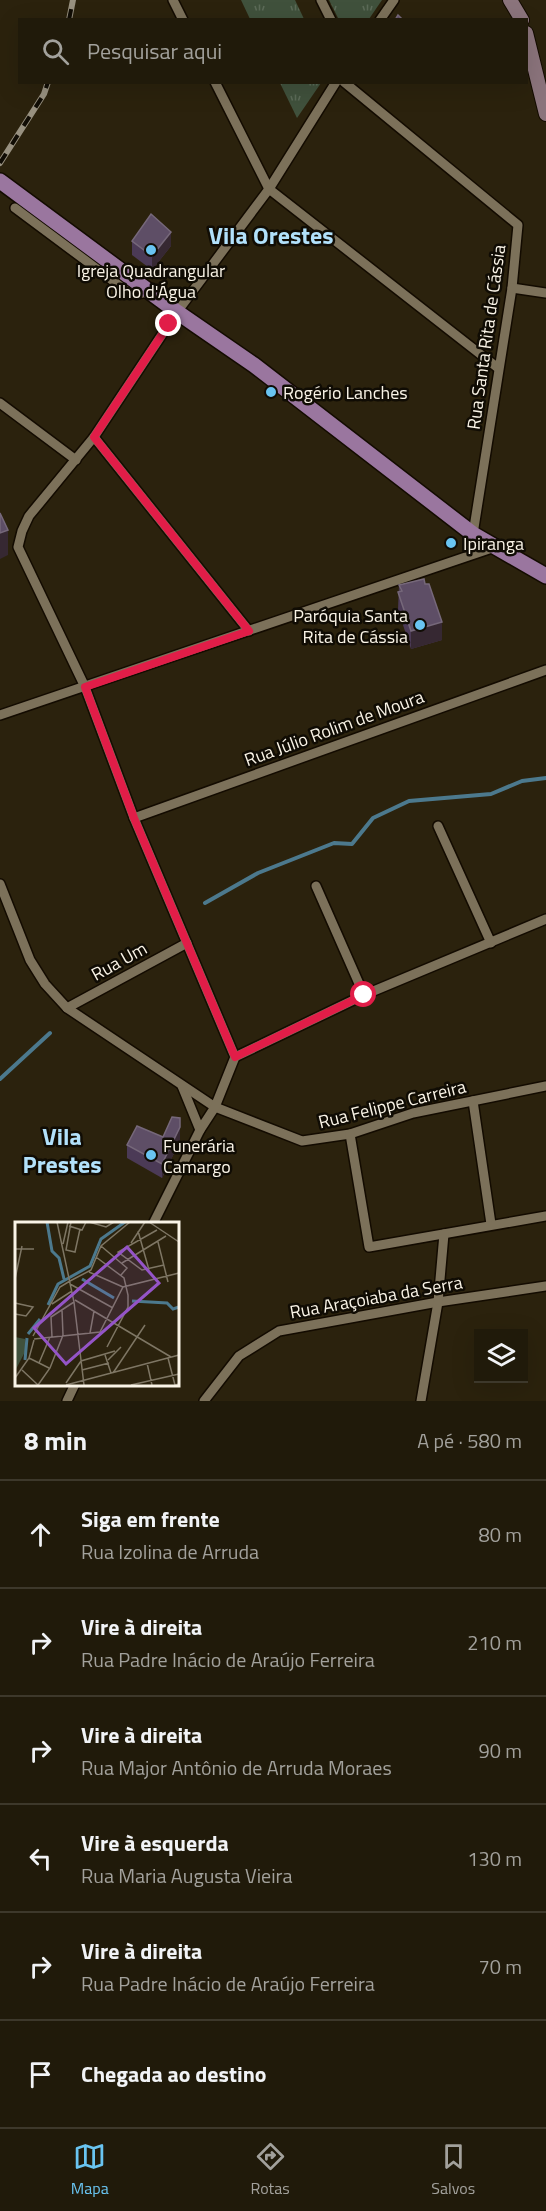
<!DOCTYPE html>
<html lang="pt">
<meta charset="utf-8">
<style>
:root{--surface:#201a0a;--page:#282313;--text:#f1f3f6;--muted:#a2a19c;--line:#3d382b;--accent:#69c4f1}
body{margin:0;font-family:"Titillium Web",sans-serif;background:var(--page);color:var(--text)}
.controls{position:absolute;right:18px;bottom:18px;display:grid;overflow:hidden;border-radius:0px;box-shadow:0 6px 24px #0002}
.controls button{width:54px;height:54px;display:grid;place-items:center;padding:0;border:0;border-bottom:2px solid var(--line);background:var(--surface);color:var(--text);font:30px sans-serif}
.stop{position:absolute;width:18px;height:18px;margin:-14px;border:4px solid #e11d48;border-radius:50%;background:#fff}
.stop.end{background:#e11d48;border-color:#fff;box-shadow:0 2px 6px #0008}
.list{margin:0;padding:0;list-style:none}
h2{display:flex;justify-content:space-between;align-items:center;height:78px;margin:0;padding:0 24px;font-size:26px}
h2 small{font-size:20px;font-weight:400;color:var(--muted)}
.list li{display:grid;grid-template-columns:39px 1fr auto;gap:18px;align-items:center;box-sizing:border-box;height:108px;padding:0 24px;border-top:2px solid var(--line)}
.list b{display:block;font-size:22px;white-space:nowrap}
.list p{margin:0;font-size:20px;white-space:nowrap;color:var(--muted)}
.list em{font-size:20px;font-style:normal;color:var(--muted)}
.icon{flex:none;width:33px;height:33px;fill:none;stroke:currentColor;stroke-width:2;stroke-linecap:round;stroke-linejoin:round}
.map{position:relative;flex:none;width:546px;height:1401px;overflow:hidden}
.search{position:absolute;background:var(--surface);box-shadow:0 6px 24px #0002;left:18px;right:18px;top:18px;height:66px;display:flex;align-items:center;gap:15px;box-sizing:border-box;padding:0 21px;border-radius:0px;color:var(--muted);font-size:22px}
.sheet{height:726px;background:var(--surface)}
nav{display:flex;justify-content:space-around;align-items:center;box-sizing:border-box;height:84px;border-top:2px solid var(--line);background:var(--surface);font-size:16px;color:var(--muted)}
nav a{display:grid;justify-items:center;gap:3px}
nav .on{color:var(--accent)}
.map>svg:first-child{display:block}
.grass{fill:url(#grass-tufts)}
.lines{fill:none;stroke-linecap:round;stroke-linejoin:round}
.stream{stroke:#4c798d;stroke-width:4}
.minor-casing{stroke:#130b00;stroke-width:12}
.secondary-casing{stroke:#130b00;stroke-width:16}
.primary-casing{stroke:#130b00;stroke-width:18}
.minor{stroke:#7c715a;stroke-width:9}
.secondary{stroke:#8b747c;stroke-width:14}
.primary{stroke:#9a769f;stroke-width:15}
.rail-casing{stroke:#989180;stroke-width:6}
.rail{stroke:#100c04;stroke-width:4;stroke-dasharray:11;stroke-linecap:butt}
.wall{fill:#4b3a56}
.shaded-wall{fill:#362832}
.building{fill:#5e4e66;stroke:#76687a;stroke-width:1.5}
.route{stroke:#e11d48;stroke-width:8}
.poi-dot{fill:#69c4f1;stroke:#100c04;stroke-width:2}
.labels{text-anchor:middle;dominant-baseline:central;stroke-width:5;stroke-linejoin:round;paint-order:stroke}
.poi-label{font-size:18px;fill:#faf4e7;stroke:#100c04;text-anchor:start}
.street-label{font-size:18px;fill:#faf4e7;stroke:#100c04}
.district-label{font-size:24px;font-weight:bold;fill:#b2e1fb;stroke:#100c04}
.inset-river{fill:none;stroke:#4c798d;stroke-width:3}
.inset-road{fill:none;stroke:#7e7664;stroke-width:1.5}
.view{fill:#9454c7;fill-opacity:0.15;stroke:#9454c7;stroke-width:3}
.inset-edge{fill:none;stroke:#faf4e7;stroke-width:3}
</style>
<div class="map">
<svg width="546" height="1401" viewBox="0 0 546 1401">
<defs>
<pattern id="grass-tufts" width="24" height="20" patternUnits="userSpaceOnUse" patternTransform="scale(1.5)"><rect width="24" height="20" fill="#40513c"/><path d="M3 7l-1-3M5 7V3M7 7l1-3M15 17l-1-3M17 17v-4M19 17l1-3" fill="none" stroke="#5c6b58"/></pattern>
</defs>
<rect width="100%" height="100%" fill="#2b220d"/>
<!-- grass -->
<g class="grass">
<path d="M241,0H295L304,19H250Z"/>
<path d="M329,0H382L369,19L339,20Z"/>
<path d="M280,83H321L297,118Z"/>
</g>
<g class="lines">
<!-- stream -->
<g class="stream">
<path d="M205,903L258,873L334,843L352,844L373,818L409,801L491,794L522,781L546,778"/>
<path d="M0,1079L50,1033"/>
</g>
<defs>
<g id="minor">
<path d="M173,0L183,20"/>
<path d="M321,0L331,20"/>
<path d="M380,20L394,0"/>
<path d="M215,82L269,189L498,368"/>
<path d="M344,82L518,225L512,288L473,534"/>
<path d="M15,208L128,292L136,294L150,292"/>
<path d="M512,288L546,293"/>
<path d="M0,403L76,460"/>
<path d="M94,437L249,631"/>
<path d="M0,715L495,547"/>
<path d="M134,818L546,670"/>
<path d="M438,826L491,943"/>
<path d="M0,884L30,960L45,984L67,1008L215,1107L302,1141L350,1134L413,1113L546,1086"/>
<path d="M316,886L364,995"/>
<path d="M67,1008L187,943"/>
<path d="M235,1057L364,995L546,919"/>
<path d="M182,1086L200,1130"/>
<path d="M473,1101L491,1224"/>
<path d="M350,1134L369,1247L546,1216"/>
<path d="M153,1224L200,1130L215,1107L235,1057L134,818L85,687L18,547L22,531L29,516L94,437L177,312L269,189L336,82"/>
<path d="M67,1401L75,1384"/>
<path d="M204,1401L239,1356L279,1331L438,1302L546,1286"/>
<path d="M421,1401L438,1302L444,1234"/>
</g>
<g id="secondary">
<path d="M510,0L522,20"/>
<path d="M526,33L546,114"/>
</g>
<path id="primary" d="M0,181L177,312L254,365L473,534L546,576"/>
</defs>
<!-- minor casing -->
<use href="#minor" class="minor-casing"/>
<!-- secondary casing -->
<use href="#secondary" class="secondary-casing"/>
<!-- primary casing -->
<use href="#primary" class="primary-casing"/>
<!-- minor -->
<use href="#minor" class="minor"/>
<!-- secondary -->
<use href="#secondary" class="secondary"/>
<!-- primary -->
<use href="#primary" class="primary"/>
<defs>
<g id="rail">
<path d="M69,20L73,0"/>
<path d="M0,163L44,94L48,82"/>
</g>
</defs>
<!-- rail casing -->
<use href="#rail" class="rail-casing"/>
<!-- rail -->
<use href="#rail" class="rail"/>
</g>
<!-- wall -->
<g class="wall">
<path d="M132,241L171,246L152,270L132,255Z"/>
<path d="M399,585L442,640L411,649L398,610Z"/>
<path d="M163,1137L180,1141L162,1178L127,1158V1145Z"/>
</g>
<!-- shaded-wall -->
<g class="shaded-wall">
<path d="M171,232V246L152,270V256Z"/>
<path d="M8,530V555L0,559V533Z"/>
<path d="M442,622V640L411,649V631Z"/>
<path d="M180,1118V1141L162,1178V1164Z"/>
</g>
<!-- building -->
<g class="building">
<path d="M398,15L403,20H395Z"/>
<path d="M151,214L171,232L152,256L132,241Z"/>
<path d="M0,513L8,530L0,533Z"/>
<path d="M424,579L425,584H429L442,622L411,631L398,592L402,591L399,585Z"/>
<path d="M172,1117L180,1118V1127L162,1164L127,1145L137,1126L163,1137Z"/>
</g>
<g class="lines">
<!-- route -->
<path class="route" d="M169,324L94,437L249,631L85,687L134,818L235,1057L364,995"/>
</g>
<!-- markers -->
<g class="poi-dot">
<circle cx="151" cy="250" r="6"/>
<circle cx="271" cy="392" r="6"/>
<circle cx="451" cy="543" r="6"/>
<circle cx="420" cy="625" r="6"/>
<circle cx="151" cy="1155" r="6"/>
</g>
<g class="labels">
<!-- poi labels -->
<g class="poi-label">
<text x="151" y="270" text-anchor="middle">Igreja Quadrangular<tspan x="151" dy="21">Olho d'Água</tspan></text>
<text x="283" y="392">Rogério Lanches</text>
<text x="463" y="543">Ipiranga</text>
<text x="408" y="615" text-anchor="end">Paróquia Santa<tspan x="408" dy="21">Rita de Cássia</tspan></text>
<text x="163" y="1145">Funerária<tspan x="163" dy="21">Camargo</tspan></text>
</g>
<!-- street labels -->
<g class="street-label">
<text transform="translate(486 337) rotate(-82)">Rua Santa Rita de Cássia</text>
<text transform="translate(334 728) rotate(-20)">Rua Júlio Rolim de Moura</text>
<text transform="translate(119 961) rotate(-29)">Rua Um</text>
<text transform="translate(392 1104) rotate(-14)">Rua Felippe Carreira</text>
<text transform="translate(376 1297) rotate(-10)">Rua Araçoiaba da Serra</text>
</g>
<!-- district labels -->
<g class="district-label">
<text x="271" y="235">Vila Orestes</text>
<text x="62" y="1136">Vila<tspan x="62" dy="28">Prestes</tspan></text>
</g>
</g>
<!-- overview -->
<g transform="translate(15 1222)">
<rect width="164" height="164" fill="#2b220d"/>
<path d="M0,115L10,117L11,128L0,149Z" fill="#40513c"/>
<path class="inset-river" d="M32,0L37,29L44,36L49,57M67,57L99,76M117,79L152,81L158,87L164,85M33,83L43,62L75,44L86,17L110,0M13,112L25,97M10,138L12,116"/>
<path class="inset-road" d="M42,0L59,80L69,163M56,0L51,28L60,30L65,7M74,0L91,5L99,0M134,0L164,20M54,4L67,8L71,0M142,8L103,30L127,48L149,43M123,9L134,48M143,20L153,60M116,21L130,0M48,22L53,0M86,24L112,46L106,53M0,27H19M81,35L109,56L113,73V85L92,125M107,41L151,14M74,50L108,65M0,57L7,24M55,59L76,48L86,24L115,0M55,62L98,86M60,78L156,135M0,81L18,85L11,94L0,92M37,82L57,69M75,111L79,89M18,114L45,65L55,59M37,115L36,95L59,80M19,117L85,110L108,65L164,51M90,133L96,151M14,136L34,146M153,136L160,163L164,162M93,138L106,125M24,141L35,115M132,141L137,163M7,148L23,163M67,148L94,141M98,151L130,103M0,156L14,136L19,118M51,161L66,139L100,129M23,163L35,146L48,113L47,88M51,163L164,133M116,163L164,152"/>
<path class="view" d="M112,25L144,61L51,142L19,106Z"/>
<rect width="164" height="164" class="inset-edge"/>
</g>
</svg>
<div class="controls">
<button><svg class="icon" aria-label="layers" viewBox="0 0 24 24"><path d="M12 4l9 5-9 5-9-5zM3 14l9 5 9-5"/></svg></button>
</div>
<div class="stop" style="left:364px;top:995px"></div>
<div class="stop end" style="left:169px;top:324px"></div>
<div class="search"><svg class="icon" aria-label="search" viewBox="0 0 24 24"><circle cx="10" cy="10" r="6"/><path d="M15 15l6 6"/></svg>Pesquisar aqui</div>
</div>
<section class="sheet">
<h2>8 min<small>A pé · 580 m</small></h2>
<ul class="list">
<li><svg class="icon" aria-label="ahead" viewBox="0 0 24 24"><path d="M12 20V5M6 11l6-6 6 6"/></svg><div><b>Siga em frente</b><p>Rua Izolina de Arruda</p></div><em>80 m</em></li>
<li><svg class="icon" aria-label="right" viewBox="0 0 24 24"><path d="M7 20v-9h11M14 6l5 5-5 5"/></svg><div><b>Vire à direita</b><p>Rua Padre Inácio de Araújo Ferreira</p></div><em>210 m</em></li>
<li><svg class="icon" aria-label="right" viewBox="0 0 24 24"><path d="M7 20v-9h11M14 6l5 5-5 5"/></svg><div><b>Vire à direita</b><p>Rua Major Antônio de Arruda Moraes</p></div><em>90 m</em></li>
<li><svg class="icon" aria-label="left" viewBox="0 0 24 24"><path d="M17 20v-9H6M10 6l-5 5 5 5"/></svg><div><b>Vire à esquerda</b><p>Rua Maria Augusta Vieira</p></div><em>130 m</em></li>
<li><svg class="icon" aria-label="right" viewBox="0 0 24 24"><path d="M7 20v-9h11M14 6l5 5-5 5"/></svg><div><b>Vire à direita</b><p>Rua Padre Inácio de Araújo Ferreira</p></div><em>70 m</em></li>
<li><svg class="icon" aria-label="arrive" viewBox="0 0 24 24"><path d="M6 21V4h12l-3 4 3 4H6"/></svg><div><b>Chegada ao destino</b></div></li>
</ul>
</section>
<nav>
<a class="on"><svg class="icon" aria-label="map" viewBox="0 0 24 24"><path d="M3 6l6-2 6 2 6-2v14l-6 2-6-2-6 2zM9 4v14M15 6v14"/></svg>Mapa</a>
<a><svg class="icon" aria-label="directions" viewBox="0 0 24 24"><path d="M12 3l9 9-9 9-9-9zM9 14v-3h6M13 9l2 2-2 2"/></svg>Rotas</a>
<a><svg class="icon" aria-label="saved" viewBox="0 0 24 24"><path d="M7 4h10v16l-5-4-5 4z"/></svg>Salvos</a>
</nav>
